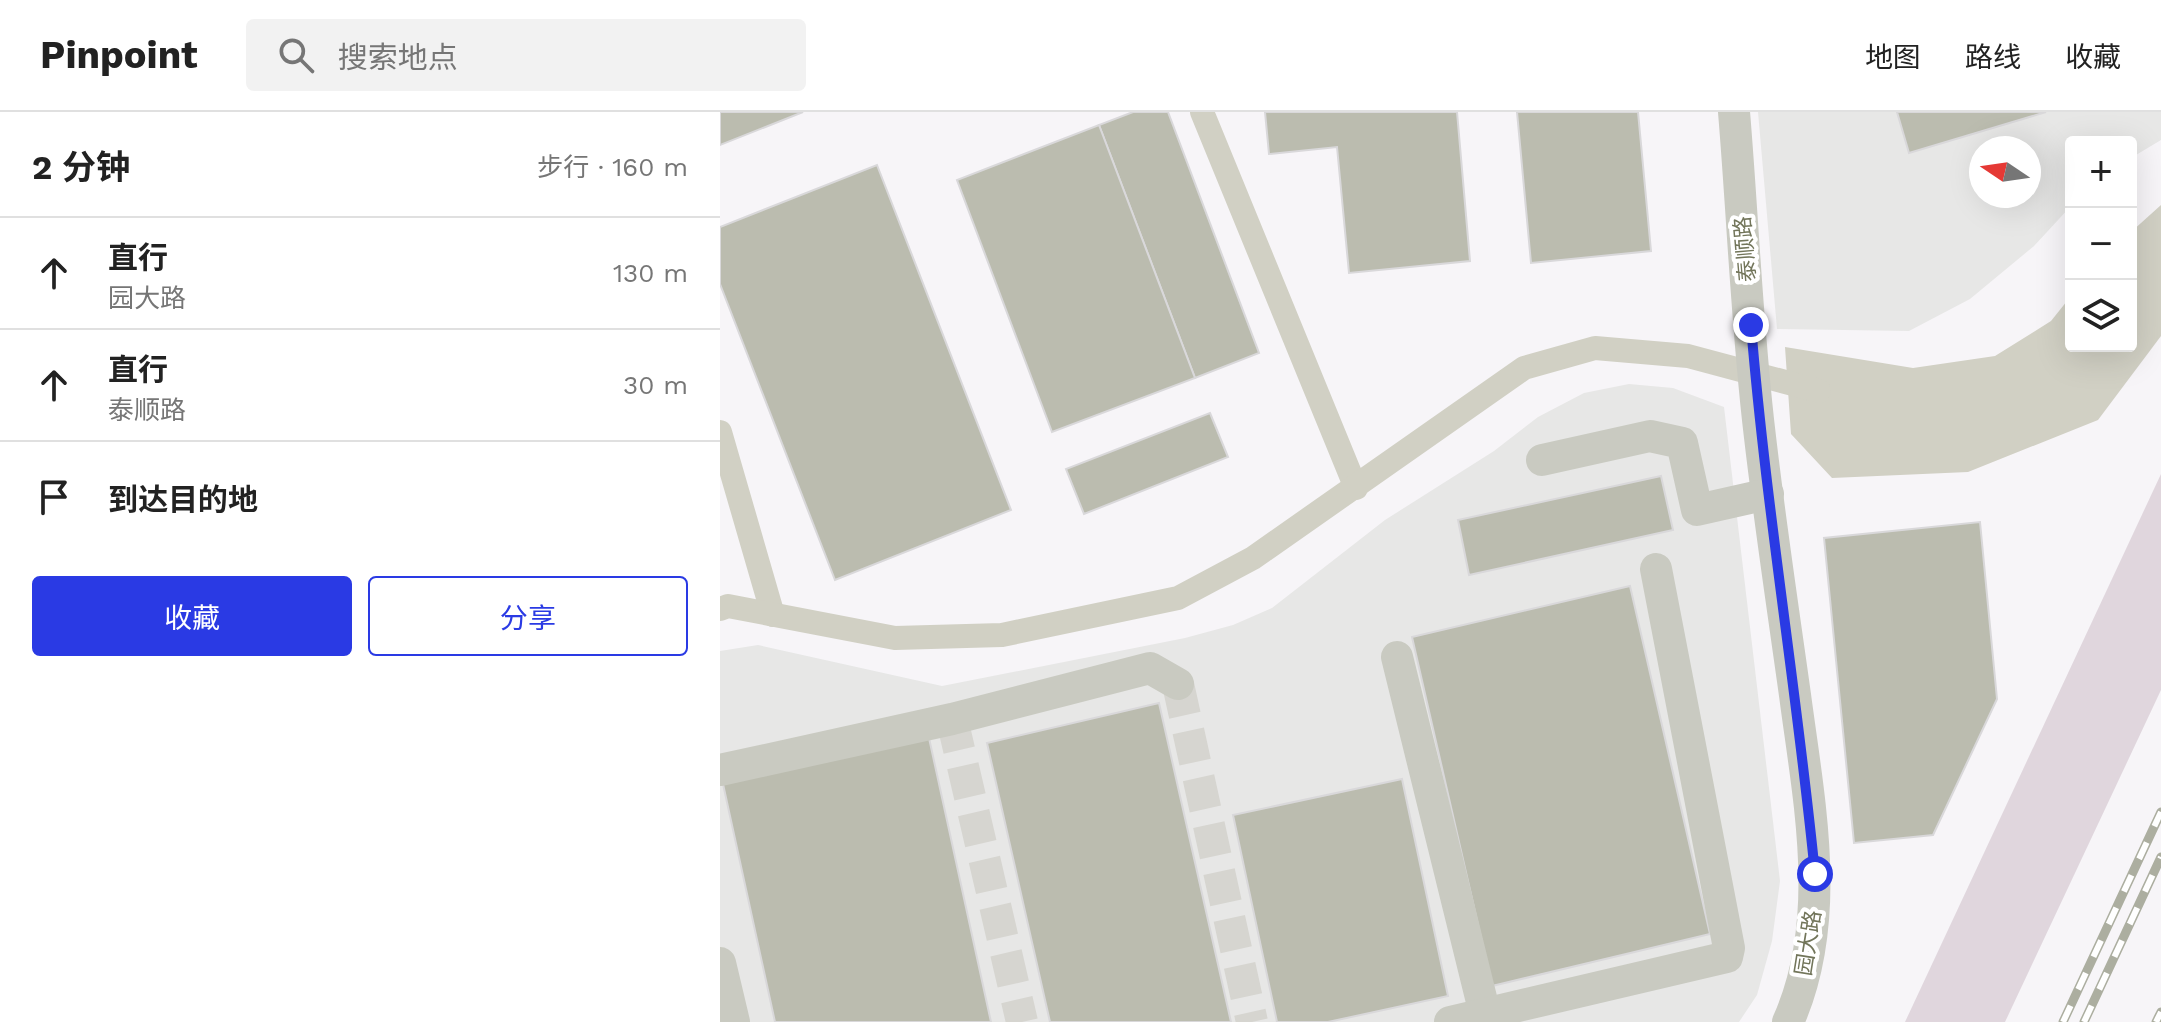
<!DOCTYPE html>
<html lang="zh">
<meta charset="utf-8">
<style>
:root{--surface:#fff;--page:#f2f2f2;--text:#222;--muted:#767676;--line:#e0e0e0;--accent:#2a3ae4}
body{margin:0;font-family:"Work Sans","Noto Sans SC",sans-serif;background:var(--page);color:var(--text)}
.controls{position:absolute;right:24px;top:24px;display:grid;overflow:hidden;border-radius:8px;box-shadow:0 8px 32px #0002}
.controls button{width:72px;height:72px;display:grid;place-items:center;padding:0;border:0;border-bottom:2px solid var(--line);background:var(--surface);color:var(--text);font:40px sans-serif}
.compass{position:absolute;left:1249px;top:24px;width:72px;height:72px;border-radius:50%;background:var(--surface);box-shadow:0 8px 32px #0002;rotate:283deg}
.stop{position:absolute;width:24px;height:24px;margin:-18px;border:6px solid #2a3ae4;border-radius:50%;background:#fff}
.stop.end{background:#2a3ae4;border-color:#fff;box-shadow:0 2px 8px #0008}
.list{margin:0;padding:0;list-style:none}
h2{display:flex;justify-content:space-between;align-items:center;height:104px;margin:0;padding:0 32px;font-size:34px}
h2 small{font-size:26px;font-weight:400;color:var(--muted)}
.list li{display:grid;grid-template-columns:52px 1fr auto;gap:24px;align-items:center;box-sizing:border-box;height:112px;padding:0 32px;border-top:2px solid var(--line)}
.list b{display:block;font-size:30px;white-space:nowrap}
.list p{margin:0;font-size:26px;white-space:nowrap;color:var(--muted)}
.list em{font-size:26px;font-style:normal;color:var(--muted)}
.actions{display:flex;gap:16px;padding:24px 32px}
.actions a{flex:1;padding:18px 0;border:2px solid var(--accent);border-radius:8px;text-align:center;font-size:28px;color:var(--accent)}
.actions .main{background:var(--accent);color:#fff}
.icon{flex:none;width:44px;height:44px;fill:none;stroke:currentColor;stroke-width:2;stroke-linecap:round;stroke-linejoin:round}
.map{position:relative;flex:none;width:1441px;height:910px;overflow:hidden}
header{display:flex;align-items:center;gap:48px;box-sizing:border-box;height:112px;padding:0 40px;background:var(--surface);border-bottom:2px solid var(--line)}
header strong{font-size:38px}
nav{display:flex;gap:44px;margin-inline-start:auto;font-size:28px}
.search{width:560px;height:72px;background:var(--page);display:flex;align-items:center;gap:20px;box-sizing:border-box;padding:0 28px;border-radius:8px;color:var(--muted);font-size:30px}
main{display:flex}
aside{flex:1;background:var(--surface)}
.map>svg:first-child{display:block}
.built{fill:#e7e7e6;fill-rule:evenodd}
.green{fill:#e0d6dd}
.water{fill:#d1d0c4}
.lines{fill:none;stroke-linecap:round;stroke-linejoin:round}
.canal{stroke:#d1d0c4;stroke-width:24}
.building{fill:#bbbcaf;stroke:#d9d8da;stroke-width:2}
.minor-tunnel{stroke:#d6d5d0;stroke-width:32;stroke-dasharray:32 16;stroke-linecap:butt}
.minor{stroke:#c9cac1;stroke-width:32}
.rail-casing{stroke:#acaea0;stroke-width:9}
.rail{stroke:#fff;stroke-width:6;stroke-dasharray:18;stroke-linecap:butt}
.route{stroke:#2a3ae4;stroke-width:10}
.labels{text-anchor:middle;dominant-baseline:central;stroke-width:8;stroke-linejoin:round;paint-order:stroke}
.street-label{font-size:22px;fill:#72755a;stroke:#fff}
</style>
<header>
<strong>Pinpoint</strong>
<div class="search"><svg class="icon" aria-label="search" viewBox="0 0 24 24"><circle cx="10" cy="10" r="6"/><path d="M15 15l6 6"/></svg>搜索地点</div>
<nav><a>地图</a><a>路线</a><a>收藏</a></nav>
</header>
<main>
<aside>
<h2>2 分钟<small>步行 · 160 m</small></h2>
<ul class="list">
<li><svg class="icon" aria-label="ahead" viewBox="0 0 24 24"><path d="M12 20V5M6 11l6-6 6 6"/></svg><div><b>直行</b><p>园大路</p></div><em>130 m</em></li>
<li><svg class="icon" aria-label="ahead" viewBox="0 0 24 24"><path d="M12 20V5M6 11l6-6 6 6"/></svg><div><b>直行</b><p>泰顺路</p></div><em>30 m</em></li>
<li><svg class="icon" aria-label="arrive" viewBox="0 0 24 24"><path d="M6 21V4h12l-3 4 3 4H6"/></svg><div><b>到达目的地</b></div></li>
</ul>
<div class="actions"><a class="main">收藏</a><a>分享</a></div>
</aside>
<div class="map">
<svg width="1441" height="910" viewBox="0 0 1441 910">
<rect width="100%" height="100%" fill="#f7f5f8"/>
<!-- built -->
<g class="built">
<path d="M1038,0H1441V28L1411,46V30H1351V94L1314,134L1250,187L1189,219L1057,217ZM1261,36H1309V84H1261Z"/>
<path d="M909,272L953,276L1004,295L1060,769L1052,829L1037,883L1019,910H0V539L38,533L222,574L465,526L513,513L552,496L665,408L774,339L818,305L864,281Z"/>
</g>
<!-- green -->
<path class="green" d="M1441,362V578L1285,910H1185Z"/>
<!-- water -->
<path class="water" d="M1441,93V224L1378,308L1248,360L1112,366L1071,322L1065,235L1193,256L1275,244L1331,209L1351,184V234H1411V120Z"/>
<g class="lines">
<!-- canal -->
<g class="canal">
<path d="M482,0L636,376"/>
<path d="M0,320L53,503"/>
<path d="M0,497L8,494L175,526L282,523L458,486L533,446L804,256L875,236L968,244L1099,279"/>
</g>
</g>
<!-- building -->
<g class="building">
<path d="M0,0H83L0,33Z"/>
<path d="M413,0H448L539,241L475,266L379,13Z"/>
<path d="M545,0H737L750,149L629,161L617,35L549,42Z"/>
<path d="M797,0H918L931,139L811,151Z"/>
<path d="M1177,0H1326L1189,41Z"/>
<path d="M379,13L475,266L332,320L237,68Z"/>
<path d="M157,53L291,398L115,468L0,172V115Z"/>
<path d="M490,301L508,345L364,402L346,357Z"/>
<path d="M941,364L953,418L749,463L738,408Z"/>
<path d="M1260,410L1277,587L1213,723L1134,731L1104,426Z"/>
<path d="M910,474L990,822L772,874L692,525Z"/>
<path d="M439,591L511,910H330L267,631Z"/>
<path d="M209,626L271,910H55L3,672Z"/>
<path d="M682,667L728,884L608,910H557L513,703Z"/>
</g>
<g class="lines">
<!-- minor-tunnel -->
<g class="minor-tunnel">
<path d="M458,572L532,910"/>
<path d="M232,607L302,910"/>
</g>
<!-- minor -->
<g class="minor">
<path d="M1014,0C1023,108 1027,218 1040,325C1050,411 1063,497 1075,583C1089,690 1114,807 1068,910"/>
<path d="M822,348L930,324L962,331L977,398L1048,382"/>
<path d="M677,545L765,902"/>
<path d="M0,658L232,607L430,556L458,572"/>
<path d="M0,851L14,910"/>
<path d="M730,910L1007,845L1009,836L936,457"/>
</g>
<defs>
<g id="rail">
<path d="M1343,910L1441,700"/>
<path d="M1364,910L1441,745"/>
<path d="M1436,910L1441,900"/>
</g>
</defs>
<!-- rail casing -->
<use href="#rail" class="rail-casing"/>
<!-- rail -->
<use href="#rail" class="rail"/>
</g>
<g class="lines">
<!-- route -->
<path class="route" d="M1031,213C1046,397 1077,578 1095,762"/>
</g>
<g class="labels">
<!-- street labels -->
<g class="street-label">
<text transform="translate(1025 137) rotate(-95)">泰顺路</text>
<text transform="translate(1088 831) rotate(-81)">园大路</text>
</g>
</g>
</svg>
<div class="controls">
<button>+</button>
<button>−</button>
<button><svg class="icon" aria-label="layers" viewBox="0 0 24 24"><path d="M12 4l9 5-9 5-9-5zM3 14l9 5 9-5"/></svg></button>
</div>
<svg class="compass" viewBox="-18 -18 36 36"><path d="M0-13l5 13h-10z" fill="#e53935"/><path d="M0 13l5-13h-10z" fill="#767676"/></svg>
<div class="stop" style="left:1095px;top:762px"></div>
<div class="stop end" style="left:1031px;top:213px"></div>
</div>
</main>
